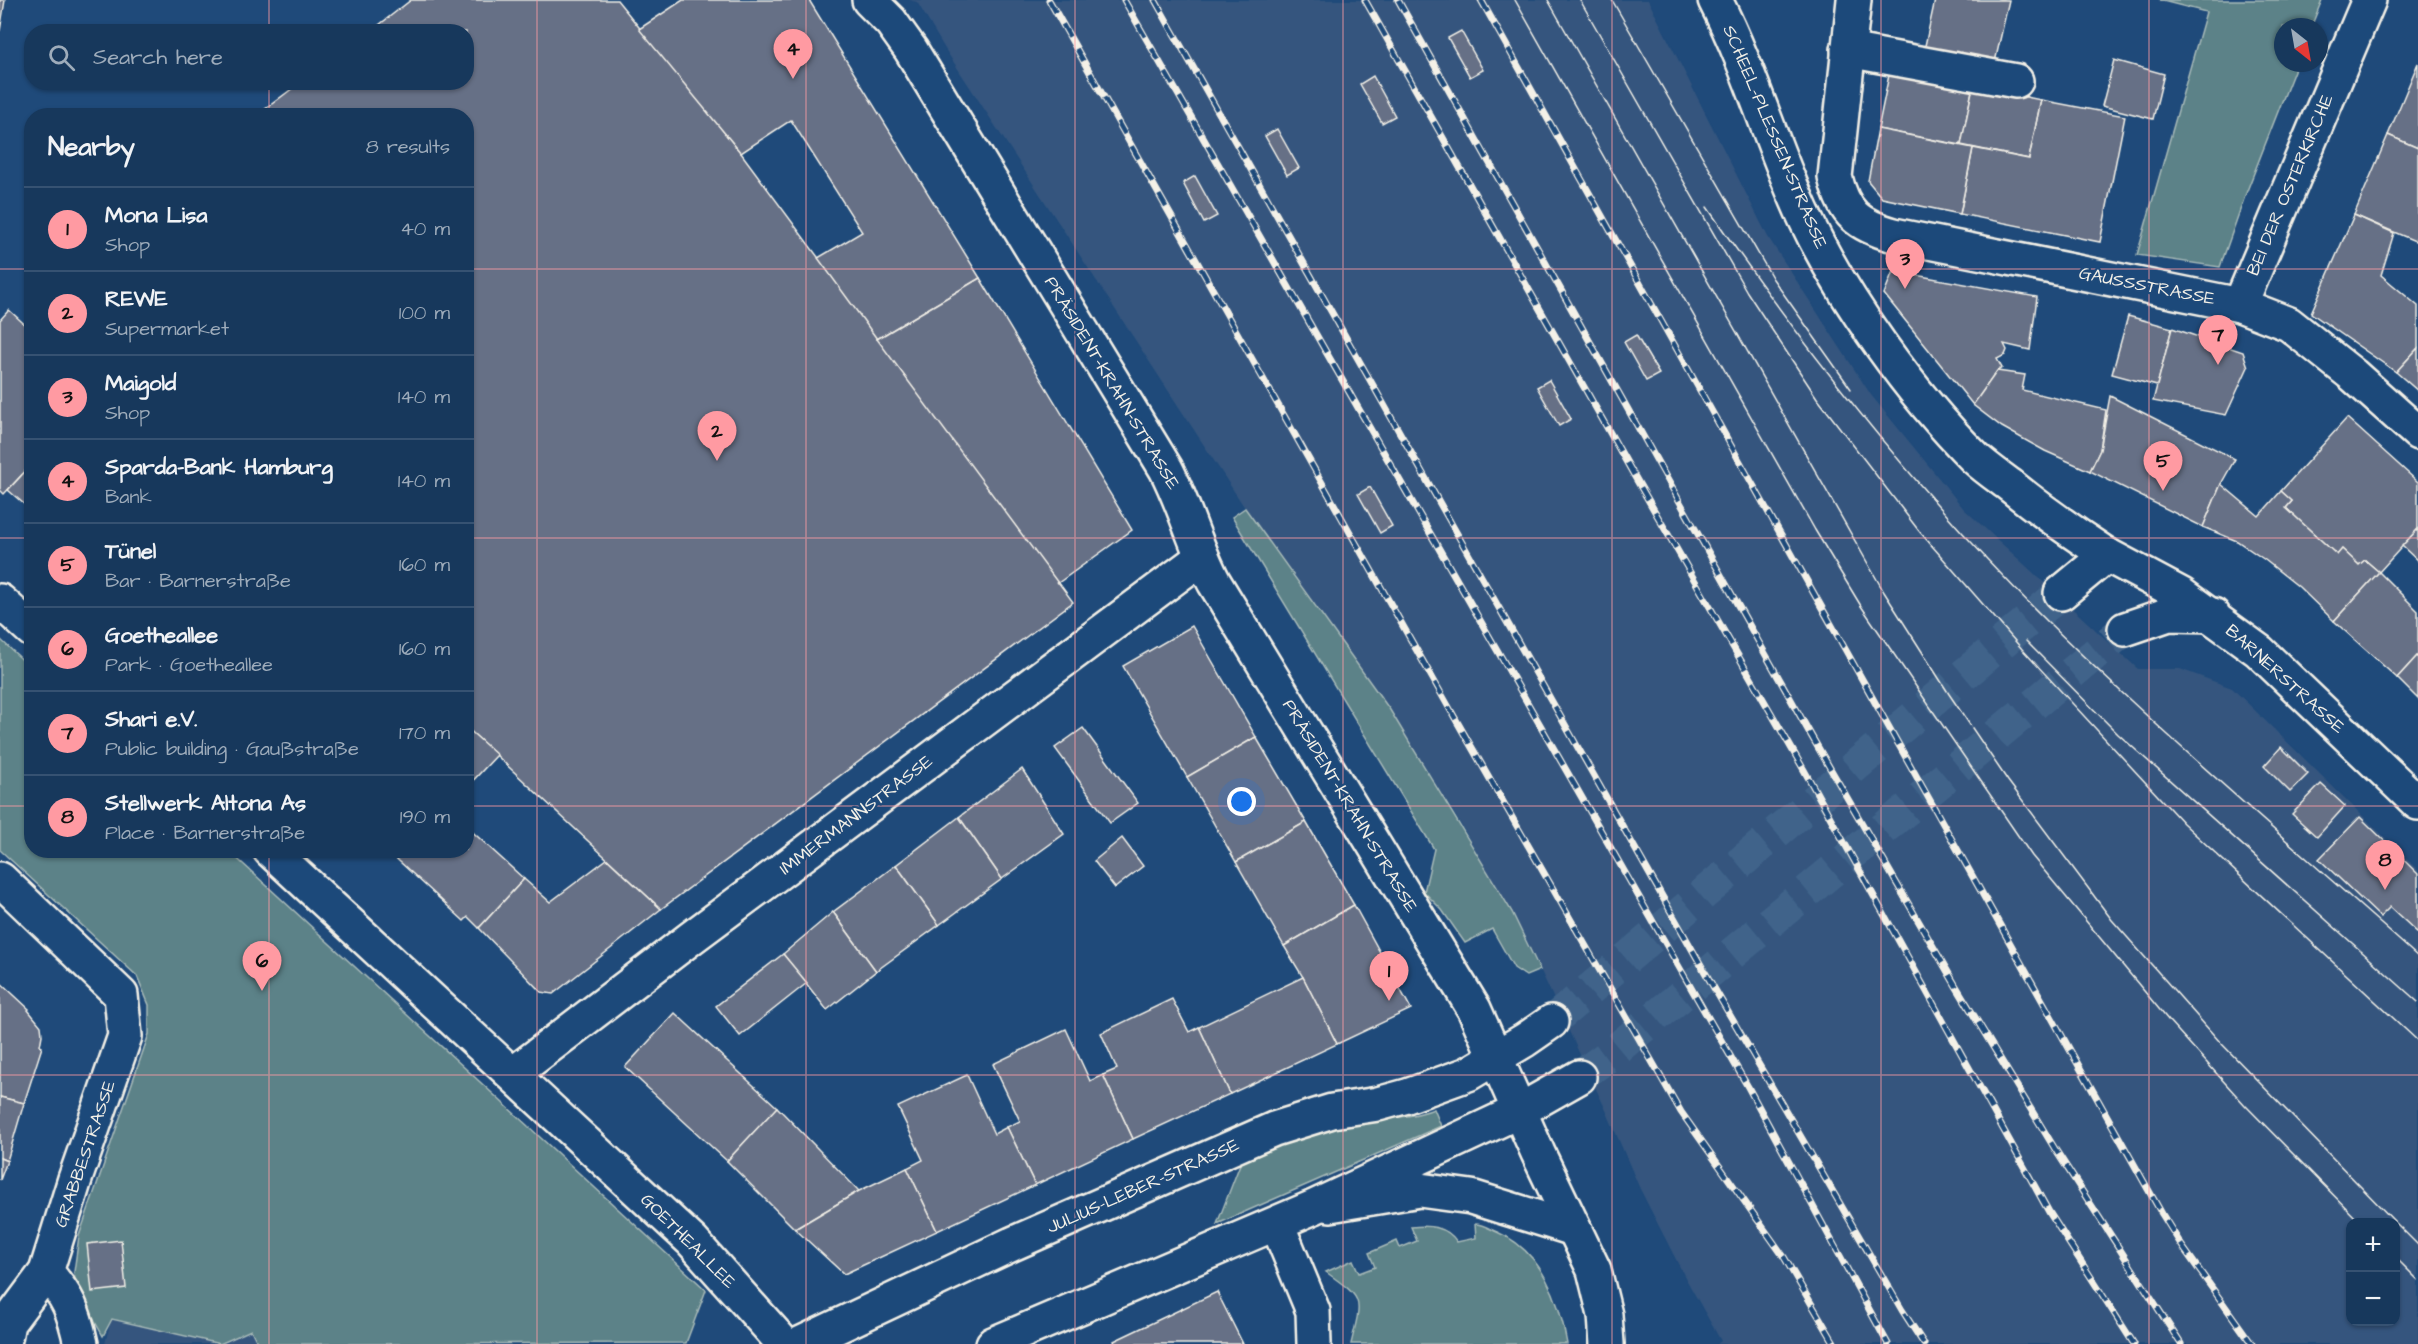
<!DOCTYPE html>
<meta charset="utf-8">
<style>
:root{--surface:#17385c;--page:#244365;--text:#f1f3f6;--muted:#9eacbb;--line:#365272;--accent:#ff9aa2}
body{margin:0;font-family:"Architects Daughter",sans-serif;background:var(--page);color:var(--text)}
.controls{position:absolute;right:18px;bottom:18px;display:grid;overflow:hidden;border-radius:12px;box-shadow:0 2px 4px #0004}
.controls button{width:54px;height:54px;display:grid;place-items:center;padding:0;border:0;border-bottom:2px solid var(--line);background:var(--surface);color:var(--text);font:30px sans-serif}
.compass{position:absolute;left:2274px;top:18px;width:54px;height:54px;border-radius:50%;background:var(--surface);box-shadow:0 2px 4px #0004;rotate:149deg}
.you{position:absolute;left:1242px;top:802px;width:21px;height:21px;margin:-15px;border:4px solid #fff;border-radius:50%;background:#1a73e8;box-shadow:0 0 0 9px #1a73e833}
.badge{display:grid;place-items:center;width:39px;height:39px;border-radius:50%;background:var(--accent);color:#111;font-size:20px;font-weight:700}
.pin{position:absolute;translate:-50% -50px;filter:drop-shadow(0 2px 3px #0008)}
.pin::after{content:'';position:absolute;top:32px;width:21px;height:18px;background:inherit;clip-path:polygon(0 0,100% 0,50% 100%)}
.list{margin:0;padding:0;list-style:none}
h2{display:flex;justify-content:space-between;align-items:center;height:78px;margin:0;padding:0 24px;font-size:26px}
h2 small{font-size:20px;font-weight:400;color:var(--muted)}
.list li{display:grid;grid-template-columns:39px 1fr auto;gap:18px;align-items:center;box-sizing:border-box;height:84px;padding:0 24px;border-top:2px solid var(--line)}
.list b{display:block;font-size:22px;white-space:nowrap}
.list p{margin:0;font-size:20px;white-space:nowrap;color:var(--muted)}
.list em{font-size:20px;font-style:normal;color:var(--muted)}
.icon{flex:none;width:33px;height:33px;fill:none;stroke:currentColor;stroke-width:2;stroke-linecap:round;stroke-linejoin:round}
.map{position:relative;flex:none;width:2418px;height:1344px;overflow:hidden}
.search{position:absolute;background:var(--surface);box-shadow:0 2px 4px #0004;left:24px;top:24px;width:450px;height:66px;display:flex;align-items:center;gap:15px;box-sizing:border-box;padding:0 21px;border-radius:24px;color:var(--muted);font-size:22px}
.panel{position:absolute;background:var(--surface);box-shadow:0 2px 4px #0004;left:24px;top:108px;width:450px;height:750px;border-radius:24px}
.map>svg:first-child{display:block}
.built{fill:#34557e;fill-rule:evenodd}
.green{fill:#5c8288;stroke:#a8bab8;stroke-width:1.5}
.building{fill:#666f86;stroke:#f4f1e8;stroke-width:1.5}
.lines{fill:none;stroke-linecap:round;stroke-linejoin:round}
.major-tunnel{stroke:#3f638a;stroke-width:33;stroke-dasharray:33 16;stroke-linecap:butt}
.minor-casing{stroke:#f4f1e8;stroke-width:38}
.major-casing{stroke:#f4f1e8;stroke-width:38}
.minor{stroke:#1f4a7a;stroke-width:33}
.major{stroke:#1f4a7a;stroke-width:33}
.tram{stroke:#f4f1e8;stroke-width:1.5}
.rail-casing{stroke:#f4f1e8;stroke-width:7}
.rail{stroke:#1f4a7a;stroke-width:4.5;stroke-dasharray:14;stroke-linecap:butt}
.grid{fill:none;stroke:#ff9aa2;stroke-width:1.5;stroke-opacity:0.55}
.labels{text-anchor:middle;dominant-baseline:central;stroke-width:4.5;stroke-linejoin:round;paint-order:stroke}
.street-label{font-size:18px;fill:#f4f1e8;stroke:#1f4a7a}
</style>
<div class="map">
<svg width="2418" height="1344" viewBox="0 0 2418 1344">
<rect width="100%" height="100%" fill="#1f4a7a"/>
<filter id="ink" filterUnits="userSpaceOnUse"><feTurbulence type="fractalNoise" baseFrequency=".0167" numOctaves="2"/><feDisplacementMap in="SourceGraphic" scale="12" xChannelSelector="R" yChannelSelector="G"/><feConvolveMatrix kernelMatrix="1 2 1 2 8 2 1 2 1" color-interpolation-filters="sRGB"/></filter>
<g filter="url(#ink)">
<!-- built -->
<g class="built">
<path d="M909,0H1648L1768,237L1871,395L1964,509L2138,669H2180L2232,688L2418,870V1344H1717L1721,1341L1686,1279L1640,1189L1605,1108L1524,935L1463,828L1390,710L1245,508L945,49L917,2ZM2350,1222H2396V1322H2350Z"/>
<path d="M111,1319L220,1344H105Z"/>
<path d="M251,1330L258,1344H223Z"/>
</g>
<!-- green -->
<g class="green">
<path d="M2159,0H2322L2311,27H2283V63H2297L2245,196L2220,267L2137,255L2206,12Z"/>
<path d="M1245,508L1390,710L1512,912L1540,970L1526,976L1514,968L1492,929L1465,943L1442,910L1424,892L1434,849L1232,517Z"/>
<path d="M0,639L31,668L32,850L229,851L706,1290L686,1343L258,1344L251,1330L220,1344L112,1319L103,1336L76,1288L74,1272L79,1236L149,1034V1005L137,976L0,850Z"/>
<path d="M1434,1109L1441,1126L1217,1224L1242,1159C1280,1143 1315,1128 1356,1122C1383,1118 1408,1119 1434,1109Z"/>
<path d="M1475,1224C1483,1224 1490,1229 1497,1232C1541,1250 1560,1301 1567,1344H1351C1362,1298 1365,1300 1326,1272L1353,1260L1359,1273L1375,1267L1369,1253L1397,1241L1400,1248L1417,1241L1411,1227C1429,1225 1447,1226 1457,1242L1476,1238Z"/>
</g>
<!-- building -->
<g class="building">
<path d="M0,0H5L0,31Z"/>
<path d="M411,0H617L741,153L1073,602L661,909L466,727V116H256L301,82H466V32H370Z"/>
<path d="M683,0H809L980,278L877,339L818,258L862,232L791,120L741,153L639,29Z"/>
<path d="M1935,0H2009L1993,71L1923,55Z"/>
<path d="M1461,31L1483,70L1470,77L1448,38Z"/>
<path d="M2114,60L2164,74L2153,119L2102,106Z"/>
<path d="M2418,63V148L2388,135Z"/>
<path d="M1890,70L1973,86L1961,145L1878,129Z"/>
<path d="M1373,76L1395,116L1382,123L1360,84Z"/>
<path d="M1973,86L2041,100L2029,159L1961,145Z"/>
<path d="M2041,100L2125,116L2100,242L1960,214L1973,148L2029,159Z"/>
<path d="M1277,129L1299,168L1287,175L1265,136Z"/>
<path d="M1878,129L1973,148L1960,214L1882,198L1868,181Z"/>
<path d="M2388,135L2418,148V233L2415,241L2354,215Z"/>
<path d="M1195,176L1217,216L1204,223L1183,183Z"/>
<path d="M2354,215L2394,233L2381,275L2418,306V348L2396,372L2311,313Z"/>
<path d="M1893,271L2037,297L2030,350L2004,344L2007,350L2005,355L1997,359L2002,368L1997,371L1973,405L1884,294Z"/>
<path d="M980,278L1132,530L1058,583L877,339Z"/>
<path d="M9,310L32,331V464L4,494L0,490V320Z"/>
<path d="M2128,316L2172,328L2157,386L2112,374Z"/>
<path d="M2172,328L2243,352L2248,367L2226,415L2153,401Z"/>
<path d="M1636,335L1659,374L1646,381L1624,342Z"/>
<path d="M2418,348V391L2396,372Z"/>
<path d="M1997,371L2025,375L2022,390L2106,410L2100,450L2090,471L2045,451L2002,427L1973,405Z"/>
<path d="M1549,380L1571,419L1559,426L1537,387Z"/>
<path d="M2110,396L2235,459L2221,484L2203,527L2090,471L2100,450Z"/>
<path d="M2347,418L2418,482V529L2379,572L2365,560L2359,565L2342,549L2337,555L2286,508L2292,501L2281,491Z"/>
<path d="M32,464V511L8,490Z"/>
<path d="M2221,484L2259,516L2281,491L2292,501L2286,508L2337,555L2342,549L2359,565L2365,560L2379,572L2334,621L2299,587L2265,560L2237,541L2203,527Z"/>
<path d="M1370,487L1392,526L1380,533L1358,494Z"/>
<path d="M2418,529V561L2402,546Z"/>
<path d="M2379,572L2418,611V655L2397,678L2334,621Z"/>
<path d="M1192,626L1256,737L1187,777L1123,666Z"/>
<path d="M2418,655V699L2397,678Z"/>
<path d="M466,727L497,755L466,788Z"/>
<path d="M1083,728L1138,803L1110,823L1055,748Z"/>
<path d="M1256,737L1306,822L1236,862L1187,777Z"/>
<path d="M2281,747L2308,774L2290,792L2264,766Z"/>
<path d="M1022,769L1064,834L1002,879L959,817Z"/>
<path d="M2321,784L2345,806L2317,837L2292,814Z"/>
<path d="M959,817L1002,879L939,925L896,865Z"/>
<path d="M2360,817L2418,874V933L2390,907L2380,917L2319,859Z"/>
<path d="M1306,822L1354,905L1284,946L1236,862Z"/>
<path d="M466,826L524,879L479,928L468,917L464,921L387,850H466Z"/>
<path d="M1122,838L1143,866L1115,888L1094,861Z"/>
<path d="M607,859L661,909L553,994L541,992L479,928L524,879L550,902Z"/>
<path d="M896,865L939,925L876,971L833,912Z"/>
<path d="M1354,905L1411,1009L1337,1044L1303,977L1284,946Z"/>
<path d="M833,912L876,971L827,1010L783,954Z"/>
<path d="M783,954L807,983L740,1036L716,1006Z"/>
<path d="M1303,977L1337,1044L1230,1094L1199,1027Z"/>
<path d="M0,982L29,1009L28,1010L41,1026L42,1035L40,1046L42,1047L24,1103L0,1097Z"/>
<path d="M1172,999L1189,1032L1199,1027L1230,1094L1133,1139L1103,1075L1117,1069L1101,1033Z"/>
<path d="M675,1013L777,1107L727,1161L625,1067Z"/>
<path d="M1066,1029L1090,1081L1103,1075L1133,1139L1035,1185L1007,1127L1020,1121L993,1064Z"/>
<path d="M967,1075L994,1134L1007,1127L1035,1185L937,1231L907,1168L923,1160L898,1107Z"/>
<path d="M0,1097L24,1103L7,1161L0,1158Z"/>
<path d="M777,1107L859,1191L795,1229L727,1161Z"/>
<path d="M0,1158L7,1161L0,1180Z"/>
<path d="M907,1168L937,1231L844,1274L795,1229L859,1191Z"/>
<path d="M121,1240L126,1288L92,1292L87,1244Z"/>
<path d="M1217,1292L1243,1344H1115L1114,1341Z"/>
</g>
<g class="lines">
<!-- major-tunnel -->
<g class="major-tunnel">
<path d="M1551,1022L2061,593"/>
<path d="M1579,1077L1608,1056L2125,629"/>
</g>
<defs>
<g id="minor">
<path d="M869,0L891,22L911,50L1166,469C1185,506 1195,546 1214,582L1474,1009L1538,1153L1594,1270L1605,1315L1607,1344"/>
<path d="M1715,0C1751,70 1772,147 1805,218C1843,299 1912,395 1975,458C1986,468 1999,477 2011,486C2042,511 2073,533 2107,555"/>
<path d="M1854,0L1835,177C1844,214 1858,225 1894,235L2240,305L2289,324L2353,375L2418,433"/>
<path d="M1848,50L2016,81"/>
<path d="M2240,305L2369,0"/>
<path d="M0,601L32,630"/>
<path d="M270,850L692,1241L784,1344"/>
<path d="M0,879L121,995L125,1036L75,1179L46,1272L8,1323L4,1344"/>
<path d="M513,1074L691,938L1201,558"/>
<path d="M1330,1205L1420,1190L1471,1197L1574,1229"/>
<path d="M1277,1224L1313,1311L1314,1344"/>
<path d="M46,1272C68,1296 74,1311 81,1344"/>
</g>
<g id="major">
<path d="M2107,555L2182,595L2259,651L2418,803"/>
<path d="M2061,593L2107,555"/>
<path d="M2125,629L2169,614L2213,615"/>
<path d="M800,1344L1012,1244L1274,1129L1332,1111L1378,1104L1407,1096L1468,1074L1525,1040L1551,1022"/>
<path d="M993,1344L1314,1207L1519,1111L1579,1077"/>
</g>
</defs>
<!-- minor casing -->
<use href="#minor" class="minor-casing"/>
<!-- major casing -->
<use href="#major" class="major-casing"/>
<!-- minor -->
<use href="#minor" class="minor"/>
<!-- major -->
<use href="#major" class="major"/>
<!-- tram -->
<g class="tram">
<path d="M1515,0L1815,530L1861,606L2032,856L2169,1021L2245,1105L2360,1222"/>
<path d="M1548,0L1884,592L1949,694L2008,781L2112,920L2220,1042L2395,1222"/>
<path d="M1580,0L1747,292L1817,398L1919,531L2022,649L2183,823L2418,1041"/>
<path d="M1612,0L1773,279L1851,389"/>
<path d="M1707,207C1808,354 1920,495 2047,621C2166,738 2294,846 2418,957"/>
<path d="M2026,641L2118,734L2418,1002"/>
<path d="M2396,1223L2418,1245"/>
<path d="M2396,1258L2418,1280"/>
</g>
<defs>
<g id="rail">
<path d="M1049,0L1455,718L1681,1112L1784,1257L1835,1344"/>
<path d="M1124,0L1748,1087L1888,1344"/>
<path d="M1155,0L1714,988L1902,1310L1924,1344"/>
<path d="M1365,0L1635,477L1804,770L2049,1212L2134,1344"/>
<path d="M1398,0L1812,737L1956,986L2055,1149L2181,1344"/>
<path d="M1481,0L2162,1214L2182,1246L2252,1344"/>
</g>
</defs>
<!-- rail casing -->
<use href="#rail" class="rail-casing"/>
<!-- rail -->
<use href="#rail" class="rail"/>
</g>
</g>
<!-- grid -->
<path class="grid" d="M269,0V32M537,0V1344M806,0V1344M1075,0V1344M1343,0V1344M1612,0V1344M1881,0V1344M2149,0V1344M269,82V116M0,269H32M466,269H2418M0,538H32M466,538H2418M0,806H32M466,806H2418M269,850V1344M0,1075H2418"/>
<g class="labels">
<!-- street labels -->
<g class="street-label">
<text transform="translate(1775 137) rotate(67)">SCHEEL-PLESSEN-STRASSE</text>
<text transform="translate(2290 185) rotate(-67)">BEI DER OSTERKIRCHE</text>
<text transform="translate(2147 286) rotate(11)">GAUSSSTRASSE</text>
<text transform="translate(1112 383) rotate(59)">PRÄSIDENT-KRAHN-STRASSE</text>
<text transform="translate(2285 679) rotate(42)">BARNERSTRASSE</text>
<text transform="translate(1350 806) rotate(59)">PRÄSIDENT-KRAHN-STRASSE</text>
<text transform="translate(856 815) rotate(-37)">IMMERMANNSTRASSE</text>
<text transform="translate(85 1154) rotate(-71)">GRABBESTRASSE</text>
<text transform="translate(1143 1186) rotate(-24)">JULIUS-LEBER-STRASSE</text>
<text transform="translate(688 1241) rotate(45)">GOETHEALLEE</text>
</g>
</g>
</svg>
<div class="controls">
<button>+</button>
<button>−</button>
</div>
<svg class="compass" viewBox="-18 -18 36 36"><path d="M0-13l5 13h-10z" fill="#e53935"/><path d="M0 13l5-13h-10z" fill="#9eacbb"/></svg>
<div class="you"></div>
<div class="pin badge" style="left:1389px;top:1001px">1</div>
<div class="pin badge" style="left:717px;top:461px">2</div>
<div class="pin badge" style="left:1905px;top:289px">3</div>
<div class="pin badge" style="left:793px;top:79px">4</div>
<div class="pin badge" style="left:2163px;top:491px">5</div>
<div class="pin badge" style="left:262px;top:991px">6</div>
<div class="pin badge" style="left:2218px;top:365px">7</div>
<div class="pin badge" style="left:2385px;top:890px">8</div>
<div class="search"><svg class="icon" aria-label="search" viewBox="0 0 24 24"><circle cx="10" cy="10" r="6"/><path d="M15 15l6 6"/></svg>Search here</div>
<section class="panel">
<h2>Nearby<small>8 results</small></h2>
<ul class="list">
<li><span class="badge">1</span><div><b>Mona Lisa</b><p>Shop</p></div><em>40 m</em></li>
<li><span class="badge">2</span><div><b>REWE</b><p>Supermarket</p></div><em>100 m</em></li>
<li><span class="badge">3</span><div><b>Maigold</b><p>Shop</p></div><em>140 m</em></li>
<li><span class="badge">4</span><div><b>Sparda-Bank Hamburg</b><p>Bank</p></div><em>140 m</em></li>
<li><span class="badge">5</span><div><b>Tünel</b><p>Bar · Barnerstraße</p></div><em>160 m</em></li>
<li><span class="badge">6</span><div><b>Goetheallee</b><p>Park · Goetheallee</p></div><em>160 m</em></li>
<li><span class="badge">7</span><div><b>Shari e.V.</b><p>Public building · Gaußstraße</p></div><em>170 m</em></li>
<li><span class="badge">8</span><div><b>Stellwerk Altona As</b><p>Place · Barnerstraße</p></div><em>190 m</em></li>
</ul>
</section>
</div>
